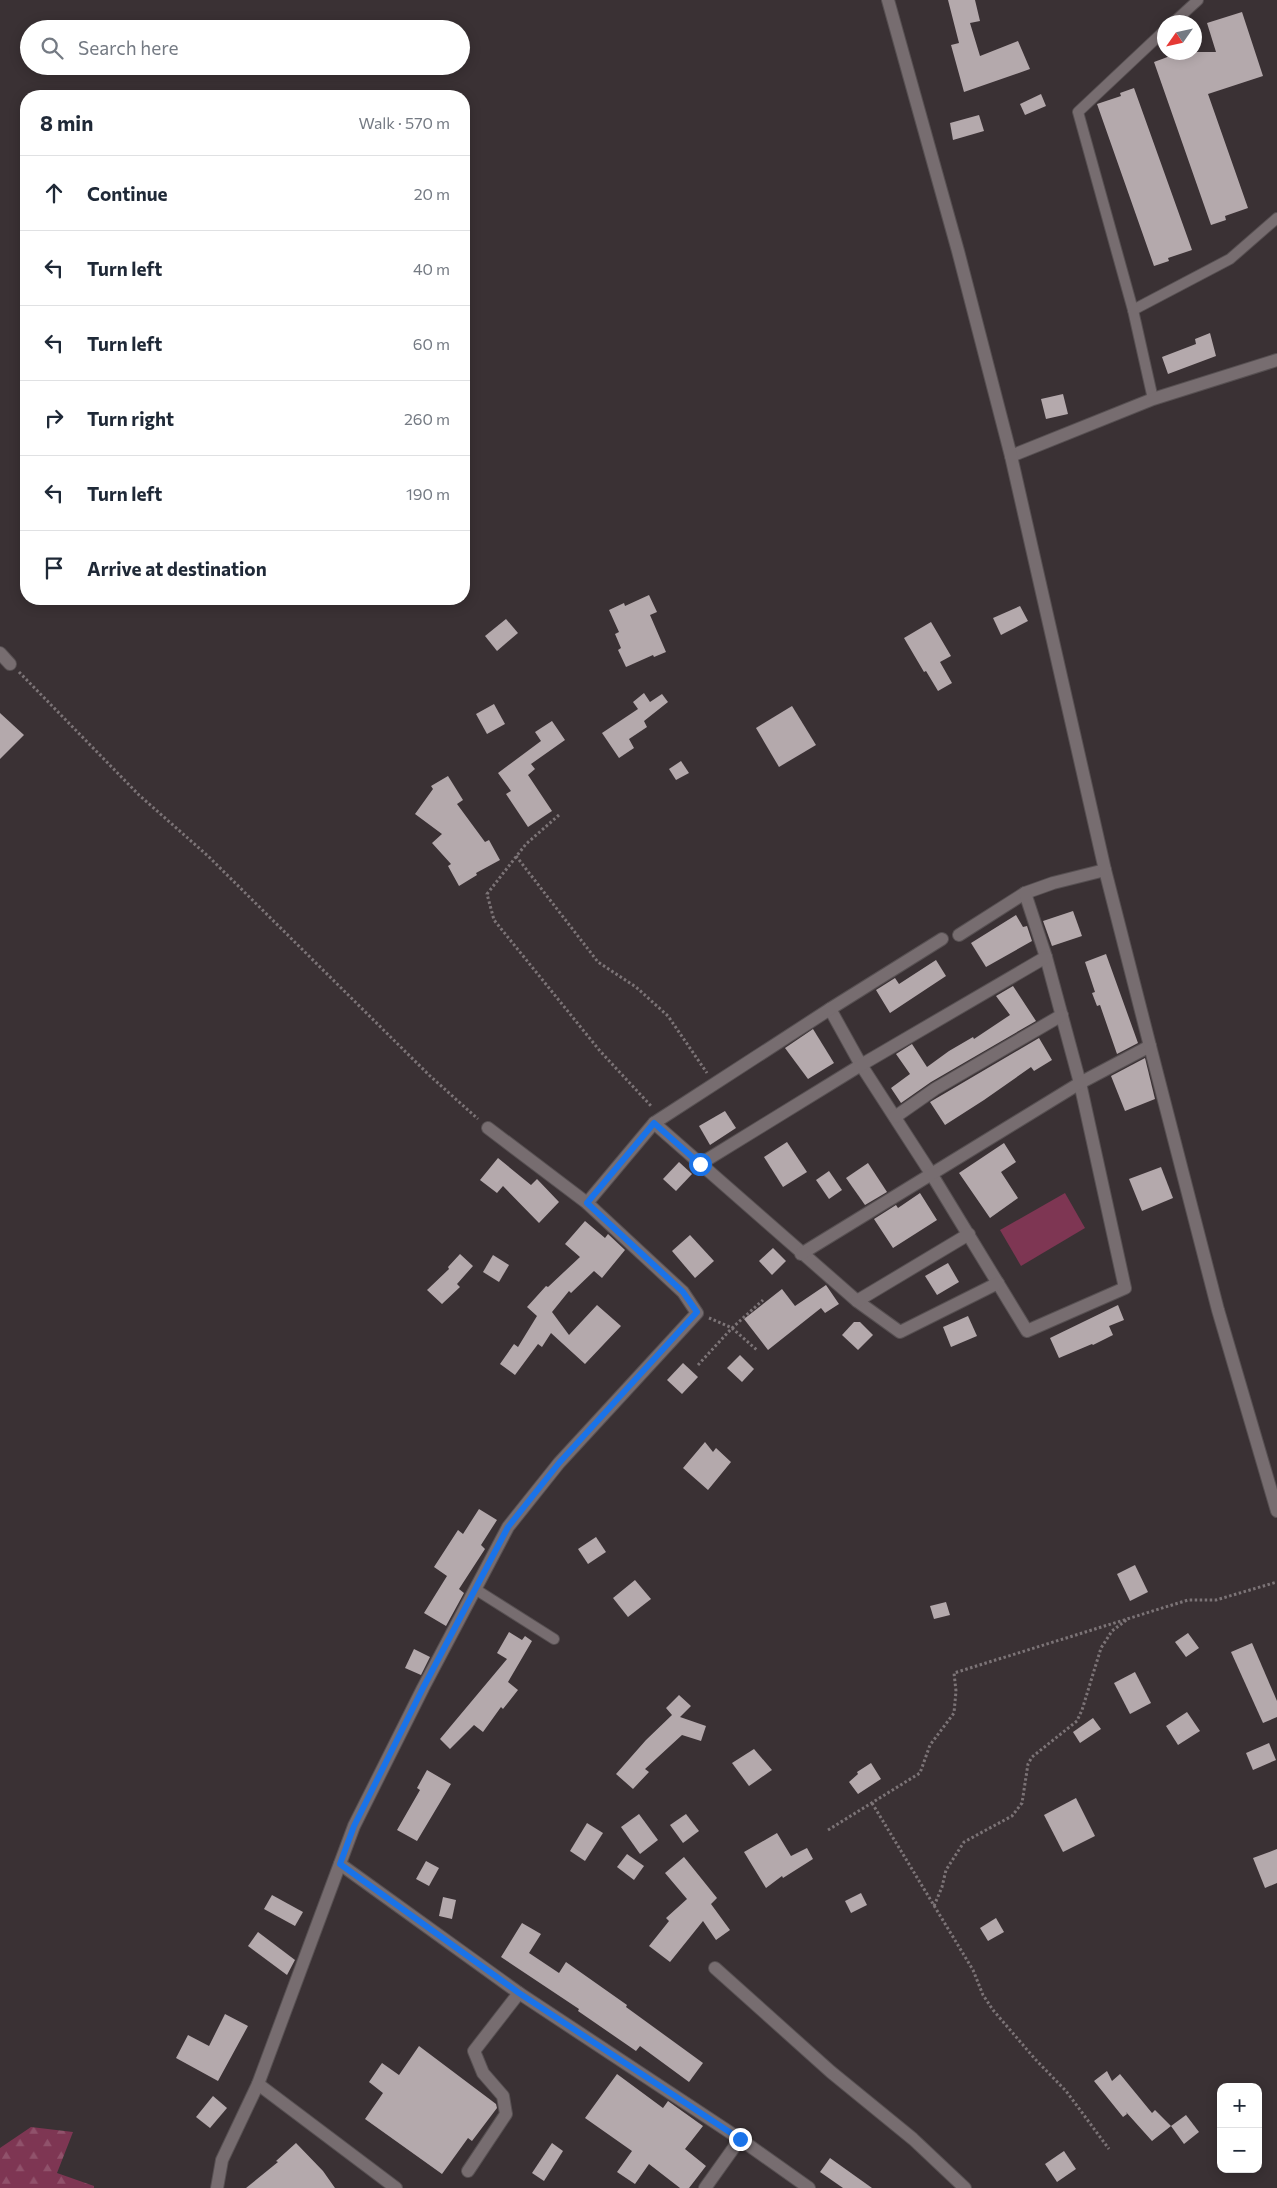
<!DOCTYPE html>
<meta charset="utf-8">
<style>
:root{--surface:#fff;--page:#f2f2f3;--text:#1f2937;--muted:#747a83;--line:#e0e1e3}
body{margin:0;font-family:Commissioner,sans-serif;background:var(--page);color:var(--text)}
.controls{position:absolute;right:15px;bottom:15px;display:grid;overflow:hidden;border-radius:10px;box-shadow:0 2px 12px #0003}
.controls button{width:45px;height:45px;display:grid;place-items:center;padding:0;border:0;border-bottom:1px solid var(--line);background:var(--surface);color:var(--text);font:25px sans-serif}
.compass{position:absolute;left:1157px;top:15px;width:45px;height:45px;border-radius:50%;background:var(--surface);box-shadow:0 2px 12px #0003;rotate:236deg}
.stop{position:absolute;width:15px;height:15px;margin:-11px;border:4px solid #1a73e8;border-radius:50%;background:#fff}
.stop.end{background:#1a73e8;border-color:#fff;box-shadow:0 1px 5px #0008}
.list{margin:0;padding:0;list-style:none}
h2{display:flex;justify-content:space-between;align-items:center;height:65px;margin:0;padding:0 20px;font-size:21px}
h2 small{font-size:16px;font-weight:400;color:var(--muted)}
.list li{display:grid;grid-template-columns:32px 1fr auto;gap:15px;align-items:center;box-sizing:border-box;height:75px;padding:0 20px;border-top:1px solid var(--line)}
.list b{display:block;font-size:19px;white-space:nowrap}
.list em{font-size:16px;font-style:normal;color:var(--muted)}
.icon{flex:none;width:28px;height:28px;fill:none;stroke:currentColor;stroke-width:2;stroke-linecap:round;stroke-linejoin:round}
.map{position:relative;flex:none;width:1277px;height:2188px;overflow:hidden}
.search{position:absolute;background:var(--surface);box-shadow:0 2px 12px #0003;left:20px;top:20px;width:450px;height:55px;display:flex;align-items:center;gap:12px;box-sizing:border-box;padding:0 18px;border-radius:28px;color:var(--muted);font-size:19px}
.panel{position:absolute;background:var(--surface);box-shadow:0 2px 12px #0003;left:20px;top:90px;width:450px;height:515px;border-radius:20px}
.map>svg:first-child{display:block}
.forest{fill:url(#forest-firs)}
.pitch{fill:#7e3653}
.building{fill:#b4a9ac}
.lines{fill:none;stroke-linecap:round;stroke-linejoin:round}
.service-casing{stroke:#575052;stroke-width:12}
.minor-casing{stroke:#575052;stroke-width:14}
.tertiary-casing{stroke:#575052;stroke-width:14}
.path{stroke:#7c7477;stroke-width:3;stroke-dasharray:2.5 2.5;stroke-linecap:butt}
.service{stroke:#776d70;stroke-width:10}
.minor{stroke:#776d70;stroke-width:12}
.tertiary{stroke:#776d70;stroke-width:12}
.route{stroke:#1a73e8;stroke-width:6}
</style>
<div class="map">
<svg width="1277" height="2188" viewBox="0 0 1277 2188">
<defs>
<pattern id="forest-firs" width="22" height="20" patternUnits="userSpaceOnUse" patternTransform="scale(1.25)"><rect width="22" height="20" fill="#7e3653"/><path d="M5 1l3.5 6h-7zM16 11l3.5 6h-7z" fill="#90526b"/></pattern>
</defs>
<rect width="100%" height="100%" fill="#3a3134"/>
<!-- forest -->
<path class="forest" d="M31,2127L73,2132L57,2173L94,2186V2188H0V2148Z"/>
<!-- pitch -->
<path class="pitch" d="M1065,1193L1085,1228L1021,1266L1000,1230Z"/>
<!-- building -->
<g class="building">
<path d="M948,0H975L980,21L970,23L980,56L1018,41L1030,69L964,92L951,45L959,43Z"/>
<path d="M1242,12L1263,76L1208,94L1248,208L1225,216L1226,220L1211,225L1154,62L1181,52H1216L1207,23Z"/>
<path d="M1134,88L1192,250L1168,258L1169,261L1154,266L1097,104L1121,96L1120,93Z"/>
<path d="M1041,94L1046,106L1025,115L1020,104Z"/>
<path d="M979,115L984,131L953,140L950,123Z"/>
<path d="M1210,333L1216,356L1168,374L1162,357L1196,344L1195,339Z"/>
<path d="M1063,394L1068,414L1046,419L1041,399Z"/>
<path d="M649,595L657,612L650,615L666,652L654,657L653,655L626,667L618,650L621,648L615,634L619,632L609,610L624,603L625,606Z"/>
<path d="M1020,606L1028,621L1001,635L993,618Z"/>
<path d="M506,619L518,633L497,651L485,636Z"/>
<path d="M931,622L951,656L940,662L952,683L938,691L926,671L924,672L904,638Z"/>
<path d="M644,693L650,702L662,694L668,702L644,721L647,727L629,739L634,748L619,758L602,733L638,709L633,702Z"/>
<path d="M494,704L505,724L487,734L476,714Z"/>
<path d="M792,706L816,745L779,767L756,728Z"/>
<path d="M0,713L24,735L0,759Z"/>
<path d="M552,721L565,740L531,764L535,769L528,775L552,811L528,827L506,794L511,791L498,773L541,741L535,732Z"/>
<path d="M681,761L689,773L676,780L669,769Z"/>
<path d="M448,776L463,800L457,804L485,842L489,840L500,860L476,873L477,875L459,886L448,866L451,864L432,843L442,834L415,814L433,789L431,786Z"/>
<path d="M1073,911L1082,936L1052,946L1043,921Z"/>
<path d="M1016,915L1023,927L1027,926L1032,941L986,967L971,943Z"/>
<path d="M1106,954L1138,1043L1117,1054L1100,1005L1097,1006L1092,993L1095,992L1085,962Z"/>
<path d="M936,960L946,976L890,1013L876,990L895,978L899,984Z"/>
<path d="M1013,986L1036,1021L931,1082L901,1103L891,1088L910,1074L896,1054L912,1044L927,1067L949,1051L973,1037L974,1039L1010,1015L996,996Z"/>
<path d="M813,1029L834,1063L808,1079L785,1048Z"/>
<path d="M1039,1038L1052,1060L1034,1071L1031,1067L984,1100L945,1125L930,1102Z"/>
<path d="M1145,1058L1155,1099L1125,1111L1111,1076Z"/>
<path d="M725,1111L736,1128L710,1145L699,1126Z"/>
<path d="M787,1142L807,1172L783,1187L764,1157Z"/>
<path d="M1004,1143L1016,1162L1001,1172L1018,1198L990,1218L959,1173Z"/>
<path d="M498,1158L531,1185L537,1179L559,1202L539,1223L503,1186L497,1193L480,1180Z"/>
<path d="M679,1162L692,1174L676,1191L663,1179Z"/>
<path d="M868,1163L887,1192L865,1205L846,1178Z"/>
<path d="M1161,1167L1173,1198L1142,1211L1129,1179Z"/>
<path d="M829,1171L842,1190L829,1199L816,1180Z"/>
<path d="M920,1193L937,1220L893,1248L874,1219L896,1205L898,1208Z"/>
<path d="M585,1221L605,1238L608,1234L625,1250L602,1278L594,1271L571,1293L569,1291L552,1312L569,1335L597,1305L621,1326L585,1364L551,1333L542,1347L538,1344L515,1375L500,1364L514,1344L518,1347L537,1316L527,1307L546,1286L548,1287L580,1257L565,1244Z"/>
<path d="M690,1235L714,1261L695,1278L672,1251Z"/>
<path d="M773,1248L786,1261L772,1275L759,1261Z"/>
<path d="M460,1254L473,1266L457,1284L460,1287L442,1304L427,1290L449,1269L448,1267Z"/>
<path d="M493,1255L509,1265L499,1282L483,1272Z"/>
<path d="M948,1263L959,1282L937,1295L925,1276Z"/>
<path d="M826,1285L839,1304L825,1313L821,1308L768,1350L744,1319L782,1289L795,1306Z"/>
<path d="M1118,1305L1124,1320L1109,1326L1113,1335L1093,1345L1092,1344L1059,1358L1050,1338Z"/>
<path d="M968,1316L977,1336L951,1347L943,1327Z"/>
<path d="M854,1322H860L873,1335L858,1350L842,1335Z"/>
<path d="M740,1355L754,1369L742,1382L727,1368Z"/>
<path d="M683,1363L698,1377L682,1394L667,1380Z"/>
<path d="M705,1442L713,1452L716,1448L731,1462L708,1490L683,1468Z"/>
<path d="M479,1509L497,1520L481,1545L485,1549L459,1589L464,1593L446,1626L424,1613L447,1576L434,1567L458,1530L463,1534Z"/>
<path d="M596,1537L606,1552L588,1564L578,1549Z"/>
<path d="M1135,1565L1148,1592L1130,1601L1117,1574Z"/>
<path d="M635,1580L651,1599L628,1617L613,1598Z"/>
<path d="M946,1602L950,1615L934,1619L930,1606Z"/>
<path d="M509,1632L522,1640L525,1636L532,1641L508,1682L518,1690L503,1709L501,1707L483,1732L474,1725L450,1749L440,1739L507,1659L497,1653Z"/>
<path d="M1188,1633L1199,1648L1186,1657L1175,1642Z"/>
<path d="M1252,1643L1277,1701V1717L1263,1723L1231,1652Z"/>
<path d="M414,1649L430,1657L421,1675L405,1668Z"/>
<path d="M1135,1672L1151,1703L1130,1714L1114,1683Z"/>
<path d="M679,1695L691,1706L680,1717L706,1726L701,1741L682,1735L645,1769L649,1772L633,1789L616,1774L646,1740L672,1715L666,1708Z"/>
<path d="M1187,1712L1200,1731L1178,1745L1166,1726Z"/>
<path d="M1093,1718L1101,1729L1080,1743L1073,1732Z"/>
<path d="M1269,1743L1276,1760L1253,1770L1246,1753Z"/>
<path d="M754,1749L772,1770L749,1786L732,1763Z"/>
<path d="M871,1763L881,1779L858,1794L849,1782L858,1774L857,1772Z"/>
<path d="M427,1770L451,1784L417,1841L397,1830L420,1790L417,1788Z"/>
<path d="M1076,1798L1095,1836L1063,1852L1044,1815Z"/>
<path d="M639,1814L658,1840L640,1854L621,1827Z"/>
<path d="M686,1814L699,1831L683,1843L670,1825Z"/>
<path d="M587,1823L603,1833L585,1861L570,1851Z"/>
<path d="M777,1833L791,1856L807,1848L813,1859L783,1878L782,1876L766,1888L744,1852Z"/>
<path d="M1277,1849V1883L1265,1888L1253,1858Z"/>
<path d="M627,1854L644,1866L634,1880L617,1867Z"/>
<path d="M684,1857L717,1898L711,1904L730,1930L716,1940L703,1921L670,1962L649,1946L669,1921L666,1918L687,1899L665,1873Z"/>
<path d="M426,1861L439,1868L429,1886L416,1879Z"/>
<path d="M861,1893L867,1905L851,1913L845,1901Z"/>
<path d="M272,1895L303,1912L295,1926L264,1909Z"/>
<path d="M443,1897L456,1900L452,1919L439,1916Z"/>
<path d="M996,1918L1004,1932L988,1941L980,1928Z"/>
<path d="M522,1923L541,1934L529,1953L559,1973L566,1962L627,2005L626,2007L703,2063L689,2082L640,2046L636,2051L578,2011L579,2009L501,1957Z"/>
<path d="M258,1932L295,1960L287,1975L248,1946Z"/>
<path d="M225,2014L248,2026L218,2081L176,2058L188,2035L209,2046Z"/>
<path d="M419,2046L496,2104L497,2108L472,2141L468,2138L442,2174L365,2119L383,2093L369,2082L382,2063L399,2075Z"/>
<path d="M1107,2071L1112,2081L1120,2074L1152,2113L1155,2110L1171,2126L1152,2141L1126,2112L1127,2114L1123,2117L1094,2081Z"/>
<path d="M617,2074L663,2108L668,2101L703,2126L685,2149L706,2166L689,2188H680L649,2164L635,2184L617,2172L632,2151L585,2118Z"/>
<path d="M213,2096L227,2108L210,2128L196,2117Z"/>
<path d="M1186,2115L1199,2132L1184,2144L1171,2126Z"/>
<path d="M296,2143L323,2171L335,2188H246L278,2162L276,2161Z"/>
<path d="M552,2143L563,2151L544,2181L532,2173Z"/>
<path d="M1064,2151L1076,2169L1057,2182L1045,2164Z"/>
<path d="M830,2158L872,2188H843L820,2172Z"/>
</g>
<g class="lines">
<defs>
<g id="service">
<path d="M1174,22L1198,0"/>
<path d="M1133,310L1230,259L1277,218"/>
<path d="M1153,399L1133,310L1078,112L1164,31"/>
<path d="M475,1589L554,1639"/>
</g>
<g id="minor">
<path d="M1011,456L1153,399L1277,360"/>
<path d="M0,653L10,664"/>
<path d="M959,935L1025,893L1053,883L1105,870"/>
<path d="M830,1009L861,1065L932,1175L1027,1331L1125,1288L1080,1083L1046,957L1025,893"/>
<path d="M895,1117L935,1089L1062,1015"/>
<path d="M654,1123L857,1301L900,1332L998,1283"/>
<path d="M700,1164L861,1065L1046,957"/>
<path d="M587,1203L654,1123L830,1009L942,939"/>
<path d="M801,1254L1080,1083L1150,1046"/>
<path d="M857,1301L969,1234"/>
<path d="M340,1864L519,1993L740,2139L809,2188"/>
<path d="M715,1968L831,2072L913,2139L965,2188"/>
<path d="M258,2084L396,2188"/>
<path d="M468,2171L506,2114L503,2096L483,2073L474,2051L519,1993"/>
<path d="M217,2188L222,2160L258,2084L354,1826L423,1688L508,1527L559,1463L697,1313L683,1292L587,1203L488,1128"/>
<path d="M705,2188L740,2139"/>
</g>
<path id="tertiary" d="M888,0L958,251L1011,456L1105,870L1150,1046L1218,1310L1277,1511"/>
</defs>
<!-- service casing -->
<use href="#service" class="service-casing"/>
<!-- minor casing -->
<use href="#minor" class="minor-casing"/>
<!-- tertiary casing -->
<use href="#tertiary" class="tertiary-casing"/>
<!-- path -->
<g class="path">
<path d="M19,672L139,795L208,856L429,1075L478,1119"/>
<path d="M559,815L526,844L487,894L494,920L600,1051L652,1107"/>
<path d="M516,856L598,962L636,987L668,1016L707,1073"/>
<path d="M709,1318L732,1328L758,1351"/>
<path d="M698,1365L732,1328L763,1300"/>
<path d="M872,1803L973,1970L983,1995L993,2010L1035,2059L1066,2091L1109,2149"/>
<path d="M828,1830L920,1773L930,1745L954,1713L956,1691L954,1673L1188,1600H1216L1277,1582"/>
<path d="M934,1906L942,1887L946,1870L964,1842L1012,1816L1022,1803L1028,1764L1032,1757L1077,1721L1082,1710L1101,1648L1112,1631L1129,1618"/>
</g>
<!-- service -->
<use href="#service" class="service"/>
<!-- minor -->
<use href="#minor" class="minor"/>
<!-- tertiary -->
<use href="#tertiary" class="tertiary"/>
</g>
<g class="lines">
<!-- route -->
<path class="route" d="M700,1164L654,1123L587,1203L683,1292L697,1312L559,1463L508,1527L423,1688L354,1826L340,1864L519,1993L740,2139"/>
</g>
</svg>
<div class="controls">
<button>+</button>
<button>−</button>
</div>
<svg class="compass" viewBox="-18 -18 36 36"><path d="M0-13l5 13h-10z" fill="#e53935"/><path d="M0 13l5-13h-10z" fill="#747a83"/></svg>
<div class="stop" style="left:700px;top:1164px"></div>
<div class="stop end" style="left:740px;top:2139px"></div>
<div class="search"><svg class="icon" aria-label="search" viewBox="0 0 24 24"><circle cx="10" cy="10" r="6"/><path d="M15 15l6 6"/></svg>Search here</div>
<section class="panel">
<h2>8 min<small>Walk · 570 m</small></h2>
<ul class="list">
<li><svg class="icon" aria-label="ahead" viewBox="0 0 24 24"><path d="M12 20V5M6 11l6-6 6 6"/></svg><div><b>Continue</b></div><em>20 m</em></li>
<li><svg class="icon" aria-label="left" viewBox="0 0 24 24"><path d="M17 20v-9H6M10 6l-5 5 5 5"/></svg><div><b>Turn left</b></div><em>40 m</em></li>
<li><svg class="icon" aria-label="left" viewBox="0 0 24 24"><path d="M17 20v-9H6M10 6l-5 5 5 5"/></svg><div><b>Turn left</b></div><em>60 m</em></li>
<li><svg class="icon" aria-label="right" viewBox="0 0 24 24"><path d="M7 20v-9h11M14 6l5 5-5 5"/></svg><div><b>Turn right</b></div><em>260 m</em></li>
<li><svg class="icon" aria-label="left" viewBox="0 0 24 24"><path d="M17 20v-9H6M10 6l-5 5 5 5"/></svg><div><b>Turn left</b></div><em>190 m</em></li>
<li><svg class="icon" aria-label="arrive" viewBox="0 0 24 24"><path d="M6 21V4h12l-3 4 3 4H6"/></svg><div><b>Arrive at destination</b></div></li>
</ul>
</section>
</div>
